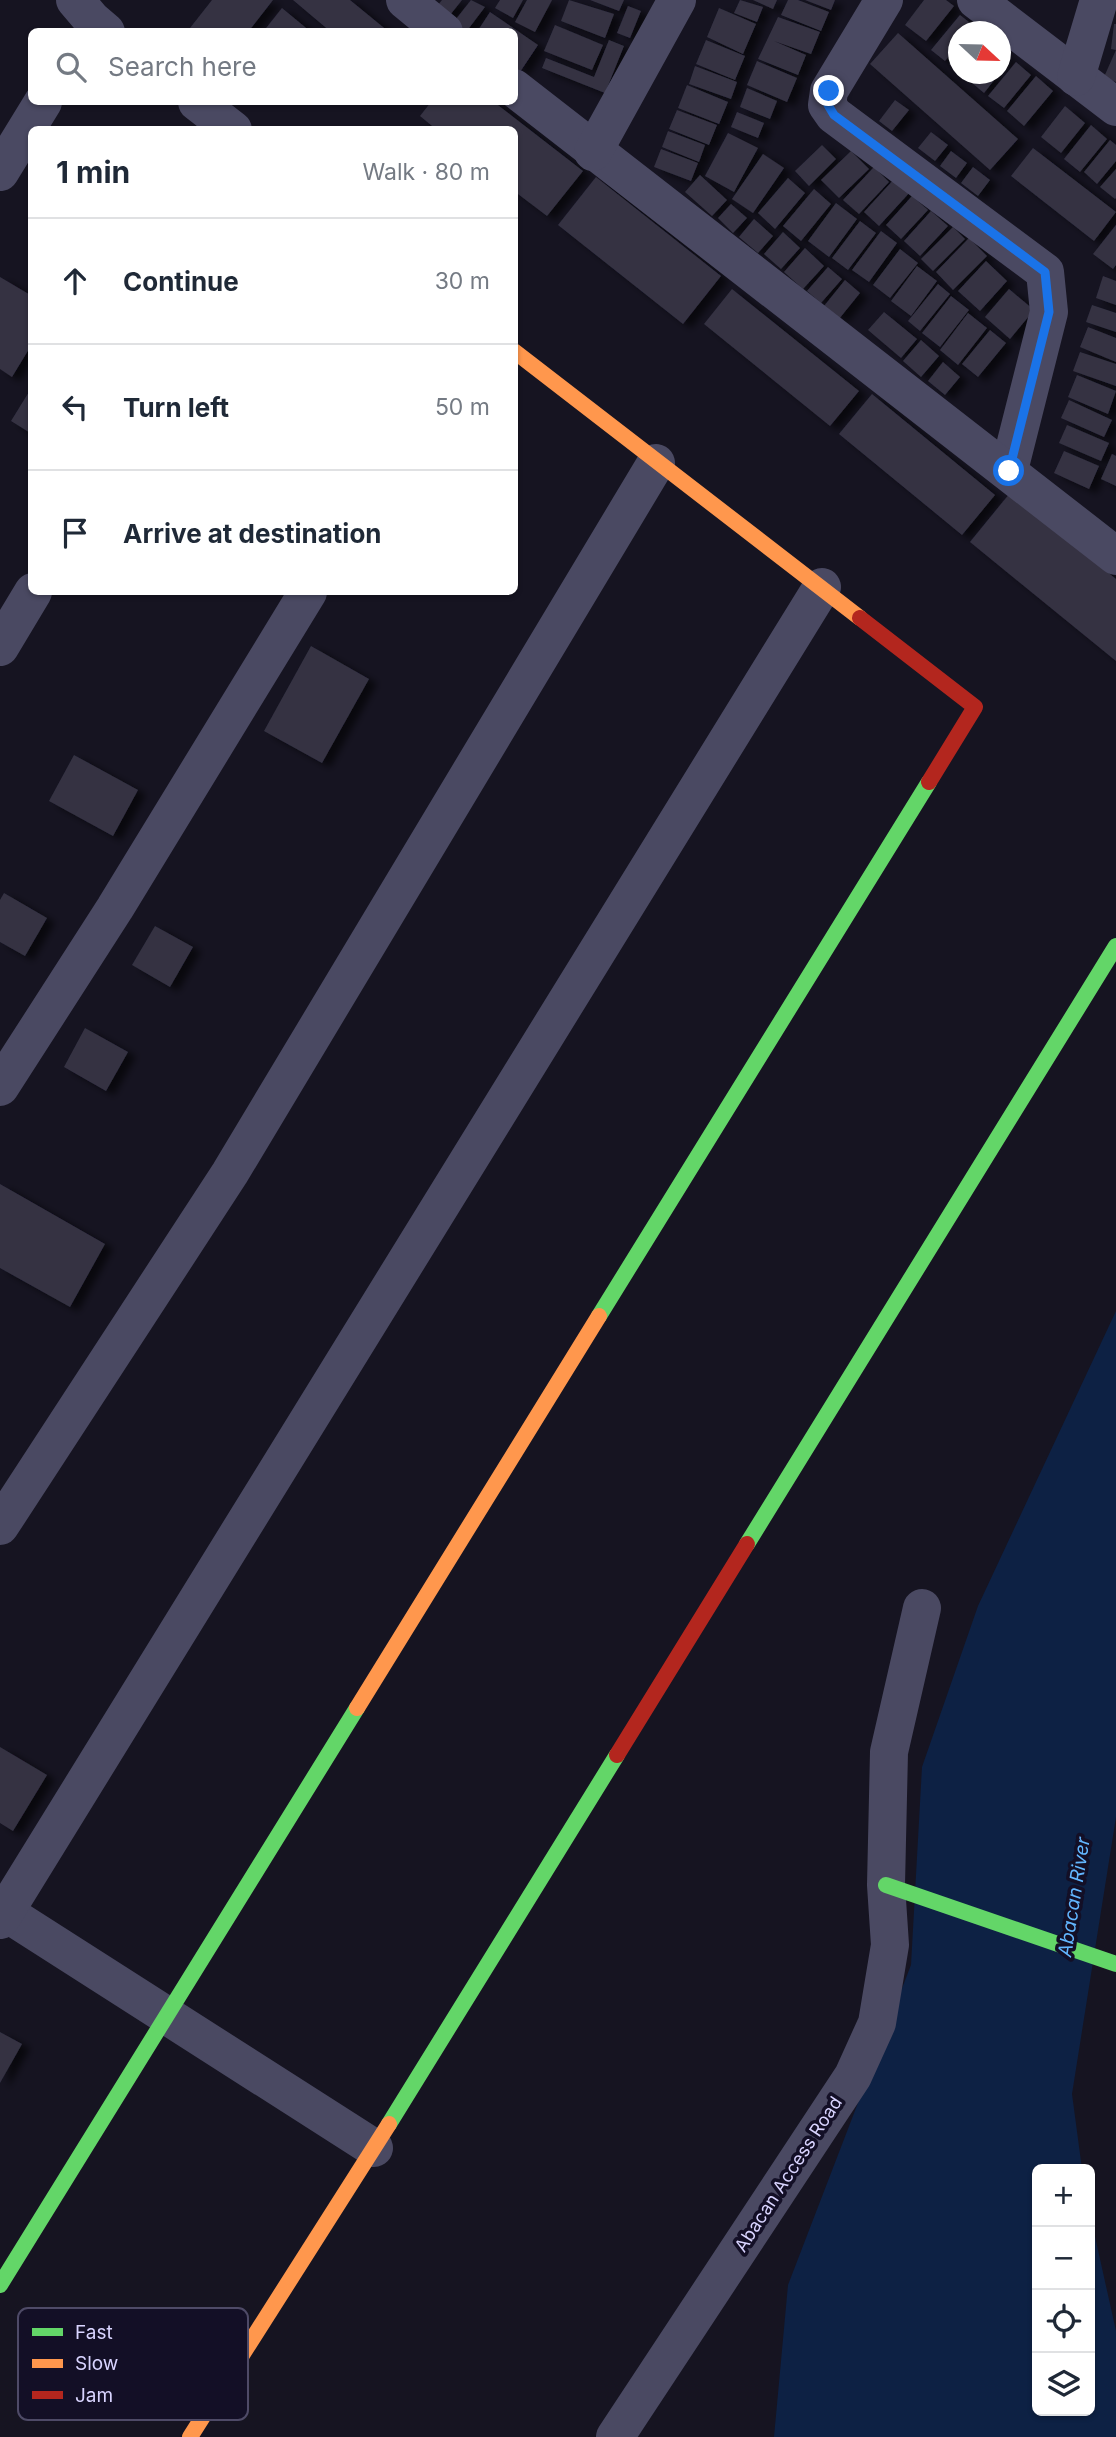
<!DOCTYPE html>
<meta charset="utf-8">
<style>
:root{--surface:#fff;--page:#f6f6f7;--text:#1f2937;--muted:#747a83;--line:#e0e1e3}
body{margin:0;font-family:Inter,sans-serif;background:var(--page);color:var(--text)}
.controls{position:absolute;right:21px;bottom:21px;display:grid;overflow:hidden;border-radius:10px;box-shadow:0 2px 5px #0004}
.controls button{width:63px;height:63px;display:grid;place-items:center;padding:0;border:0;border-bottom:2px solid var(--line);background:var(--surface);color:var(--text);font:35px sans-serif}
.compass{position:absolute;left:948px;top:21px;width:63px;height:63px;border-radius:50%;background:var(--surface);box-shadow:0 2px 5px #0004;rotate:112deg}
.stop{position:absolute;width:21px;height:21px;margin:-16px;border:5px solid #1a73e8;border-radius:50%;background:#fff}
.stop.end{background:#1a73e8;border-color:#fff;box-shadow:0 2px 7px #0008}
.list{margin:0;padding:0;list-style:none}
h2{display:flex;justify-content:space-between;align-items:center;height:91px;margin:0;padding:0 28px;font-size:30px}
h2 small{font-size:23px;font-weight:400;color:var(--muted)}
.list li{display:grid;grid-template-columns:46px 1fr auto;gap:21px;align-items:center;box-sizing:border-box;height:126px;padding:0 28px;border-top:2px solid var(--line)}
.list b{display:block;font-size:26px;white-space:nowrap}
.list em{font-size:23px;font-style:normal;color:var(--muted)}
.icon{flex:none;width:38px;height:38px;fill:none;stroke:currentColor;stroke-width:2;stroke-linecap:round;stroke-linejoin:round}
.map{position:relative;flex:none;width:1116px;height:2437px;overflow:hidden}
.search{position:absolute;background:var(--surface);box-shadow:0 2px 5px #0004;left:28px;top:28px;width:490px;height:77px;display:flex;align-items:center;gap:18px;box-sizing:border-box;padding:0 24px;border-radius:10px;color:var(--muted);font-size:26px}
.panel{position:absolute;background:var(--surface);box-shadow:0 2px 5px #0004;left:28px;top:126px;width:490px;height:469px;border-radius:10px}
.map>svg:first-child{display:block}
.water{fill:#0d2144}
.building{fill:#343243;filter:url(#shadow)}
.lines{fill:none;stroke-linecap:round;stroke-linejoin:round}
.street{stroke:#4a4962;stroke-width:38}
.fast{stroke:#63d668;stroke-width:16}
.slow{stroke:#ff974d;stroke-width:16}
.jam{stroke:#b3261e;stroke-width:16}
.route{stroke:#1a73e8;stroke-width:9}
.labels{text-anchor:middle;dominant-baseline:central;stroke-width:7;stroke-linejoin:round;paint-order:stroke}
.street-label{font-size:18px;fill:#d9d4ff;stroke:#130f26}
.water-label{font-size:19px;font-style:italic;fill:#62b6ff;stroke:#130f26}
.key{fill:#130f26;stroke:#4e4a67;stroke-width:2}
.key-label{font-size:19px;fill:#d9d4ff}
</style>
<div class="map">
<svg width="1116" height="2437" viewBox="0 0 1116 2437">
<defs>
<filter id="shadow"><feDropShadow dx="8" dy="4.5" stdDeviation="3.5" flood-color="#0009"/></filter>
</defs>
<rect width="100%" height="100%" fill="#161421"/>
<!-- water -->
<path class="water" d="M1116,1311V1817L1072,2094L1082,2169H1037V2411H1090V2214L1116,2331V2437H774L788,2285L911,1965L922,1767L978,1606Z"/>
<!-- building -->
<g class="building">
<path d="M212,0H273L248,32H194L190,28Z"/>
<path d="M293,0H350L389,32H331Z"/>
<path d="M442,0H462L446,20L434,10Z"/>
<path d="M471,0L485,7L466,32H454L449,28Z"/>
<path d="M500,0H523L513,18L495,8Z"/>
<path d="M527,0H552L535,32L515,22Z"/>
<path d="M569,0L614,14L605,38L561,21Z"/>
<path d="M590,0H624L619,11Z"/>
<path d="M740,0L763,7L757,22L734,13Z"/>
<path d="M753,0H777L773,9Z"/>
<path d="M788,0H798L829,12L821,31L781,15Z"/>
<path d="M805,0H835L831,10Z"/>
<path d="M924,0H946L954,6L926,41L905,25Z"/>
<path d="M628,6L641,11L630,38L617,33Z"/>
<path d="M282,8L311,32H263Z"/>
<path d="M719,8L756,24L743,54L707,37Z"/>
<path d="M490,12L538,45L520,72L514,68V32H477Z"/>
<path d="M960,15L974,26L970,32H958V45L945,61L931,50Z"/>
<path d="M778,17L820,32L811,54L774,41L806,55L798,75L758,59Z"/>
<path d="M1114,24H1116V82L1104,77L1116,50L1111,49Z"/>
<path d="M555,25L603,45L592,70L544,51Z"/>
<path d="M898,33L1018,139L990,170L870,64Z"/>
<path d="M609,40L624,46L605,93L542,68L546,58L594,77Z"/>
<path d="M706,40L745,56L735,80L696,64Z"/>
<path d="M1000,51L1010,59L1000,71Z"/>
<path d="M958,52V71L949,64Z"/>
<path d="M757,61L797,78L787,102L747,85Z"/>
<path d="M1016,62L1031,75L1004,108L988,96Z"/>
<path d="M695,66L737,82L731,99L689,84Z"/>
<path d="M977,74H999L984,93L971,82Z"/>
<path d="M1036,76L1053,91L1024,126L1007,111Z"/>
<path d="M687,85L728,102L719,124L678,108Z"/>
<path d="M747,88L777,101L770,119L740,107Z"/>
<path d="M895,100L909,110L892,131L879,121Z"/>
<path d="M431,102H494L583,171L547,216L514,191V130H437L420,116Z"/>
<path d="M1065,106L1085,123L1061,153L1041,137Z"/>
<path d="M677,110L717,125L709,145L669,129Z"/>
<path d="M737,112L764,123L758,138L731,127Z"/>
<path d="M1091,125L1107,139L1080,172L1064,159Z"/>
<path d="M668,131L705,145L699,162L662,147Z"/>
<path d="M931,132L948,145L935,161L918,148Z"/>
<path d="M728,133L758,148L734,192L705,176Z"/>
<path d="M1110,140L1116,145V161L1097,184L1084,172Z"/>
<path d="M822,145L836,159L809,186L795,171Z"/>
<path d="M1033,148L1116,212L1094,241L1011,176Z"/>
<path d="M661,149L698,163L691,181L654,167Z"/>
<path d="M851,151L869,169L839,198L821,180Z"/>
<path d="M951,151L967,163L956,178L940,166Z"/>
<path d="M763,154L784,168L753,213L732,199Z"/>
<path d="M874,167L889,182L859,214L843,200Z"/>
<path d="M973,167L990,180L978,196L961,183Z"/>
<path d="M1116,169V198L1115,199L1100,187Z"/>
<path d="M700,175L727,200L712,216L685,192Z"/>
<path d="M596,177L721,276L683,324L558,225Z"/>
<path d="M896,177L911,191L879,226L864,212Z"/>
<path d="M788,178L805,193L775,229L758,213Z"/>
<path d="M814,189L831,204L801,241L783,226Z"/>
<path d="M912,196L928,210L901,239L886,225Z"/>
<path d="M836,203L857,219L829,257L808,241Z"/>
<path d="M731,204L747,218L733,233L718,218Z"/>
<path d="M931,211L948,226L920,256L904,241Z"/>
<path d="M754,219L773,236L758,253L739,237Z"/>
<path d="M860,221L876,233L848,270L832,258Z"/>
<path d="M1116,225V265L1113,269L1093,254Z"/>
<path d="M953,227L965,239L933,271L921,259Z"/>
<path d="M881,231L897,243L869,282L852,270Z"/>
<path d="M783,232L800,248L781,269L764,254Z"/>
<path d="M969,238L987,256L953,290L936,272Z"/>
<path d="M805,248L824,266L803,289L784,272Z"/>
<path d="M900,249L918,263L890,298L873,285Z"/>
<path d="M986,261L1007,281L980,311L958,291Z"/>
<path d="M917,266L937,281L911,316L891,301Z"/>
<path d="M828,267L842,279L821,303L807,291Z"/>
<path d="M1103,276L1116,281V305L1096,298Z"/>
<path d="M0,277L32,296V344L12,377L0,369Z"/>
<path d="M845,280L860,293L839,319L824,306Z"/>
<path d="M938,284L950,294L920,331L908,321Z"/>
<path d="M732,289L859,391L830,426L704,324Z"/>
<path d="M1009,289L1034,310L1010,339L985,317Z"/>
<path d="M951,296L969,310L940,347L922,333Z"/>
<path d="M1092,305L1116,313V332L1086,322Z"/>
<path d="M884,312L917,339L901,358L868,330Z"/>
<path d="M968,313L987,328L958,365L940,350Z"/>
<path d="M1088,327L1116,338V362L1080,347Z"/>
<path d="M990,330L1006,343L978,377L962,364Z"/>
<path d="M921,340L939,356L921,377L903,361Z"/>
<path d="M1080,352L1116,364V386L1073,371Z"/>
<path d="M943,362L960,377L945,395L928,381Z"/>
<path d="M1077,375L1116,391L1108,414L1068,397Z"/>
<path d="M32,387V434L11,421Z"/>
<path d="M872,394L995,495L962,535L839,434Z"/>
<path d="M1069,400L1112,420L1104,437L1061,418Z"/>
<path d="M1067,425L1109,443L1101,461L1059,443Z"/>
<path d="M1064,451L1099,466L1089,489L1054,473Z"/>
<path d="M1112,454L1116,456V486L1101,479Z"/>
<path d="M1010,493L1116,579V661L970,542Z"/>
<path d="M311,646L369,679L322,763L264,731Z"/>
<path d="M74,755L138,790L113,836L49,801Z"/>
<path d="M4,893L47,918L25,956L0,942V900Z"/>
<path d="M155,926L193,947L170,987L132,965Z"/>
<path d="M85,1028L128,1052L106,1091L64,1067Z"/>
<path d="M0,1184L105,1244L70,1307L0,1268Z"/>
<path d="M0,1747L47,1775L13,1831L0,1823Z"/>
<path d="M0,2032L22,2044L0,2083Z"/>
</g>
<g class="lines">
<!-- street -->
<g class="street">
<path d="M75,0L92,20L106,32"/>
<path d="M405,0L444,32"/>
<path d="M884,0L829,91L827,105L834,115L1045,272L1049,312L1009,470"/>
<path d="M976,0L1116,107"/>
<path d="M1076,77L1099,0"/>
<path d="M514,88L1116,556"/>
<path d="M197,102L233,130"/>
<path d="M593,152L677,0"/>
<path d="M0,172L43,102"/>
<path d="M0,647L33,592"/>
<path d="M0,1087L115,908L308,592"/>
<path d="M0,1526L230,1173L656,463"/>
<path d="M0,1909L374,2148"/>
<path d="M0,1920L822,587"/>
<path d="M615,2437L853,2076L877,2023L890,1945L886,1885L889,1752L922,1608"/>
</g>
<!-- fast -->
<g class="fast">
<path d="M599,1316L929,782"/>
<path d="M747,1544L1116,946"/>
<path d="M886,1885L1116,1964"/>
<path d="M389,2124L617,1755"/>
<path d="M0,2285L357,1708"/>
</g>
<!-- slow -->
<g class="slow">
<path d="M514,351L860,618"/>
<path d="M357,1708L599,1316"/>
<path d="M190,2437L389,2124"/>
</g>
<!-- jam -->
<g class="jam">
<path d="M860,618L975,707L929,782"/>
<path d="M617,1755L747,1544"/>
</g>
</g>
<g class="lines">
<!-- route -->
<path class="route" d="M829,91L828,105L834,115L1045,272L1049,312L1009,471"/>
</g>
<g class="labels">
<!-- street labels -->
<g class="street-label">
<text transform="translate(788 2174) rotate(-57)">Abacan Access Road</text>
</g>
<!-- water labels -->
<g class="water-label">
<text transform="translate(1074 1897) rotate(-81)">Abacan River</text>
</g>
</g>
<!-- legend -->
<rect x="18" y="2308" width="230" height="112" rx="10" class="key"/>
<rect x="32" y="2328" width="31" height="8" fill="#63d668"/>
<rect x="32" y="2359" width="31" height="9" fill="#ff974d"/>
<rect x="32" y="2391" width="31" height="8" fill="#b3261e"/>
<g class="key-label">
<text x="75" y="2339">Fast</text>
<text x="75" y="2370">Slow</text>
<text x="75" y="2402">Jam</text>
</g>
</svg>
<div class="controls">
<button>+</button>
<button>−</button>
<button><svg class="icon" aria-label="locate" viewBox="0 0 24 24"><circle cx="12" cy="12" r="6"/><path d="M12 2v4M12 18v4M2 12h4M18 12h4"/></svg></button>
<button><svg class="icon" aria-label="layers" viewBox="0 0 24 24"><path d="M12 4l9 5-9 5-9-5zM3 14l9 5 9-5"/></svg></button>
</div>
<svg class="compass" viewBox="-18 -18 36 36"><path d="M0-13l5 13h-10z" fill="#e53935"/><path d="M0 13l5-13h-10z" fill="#747a83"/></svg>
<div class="stop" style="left:1009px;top:471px"></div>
<div class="stop end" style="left:829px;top:91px"></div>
<div class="search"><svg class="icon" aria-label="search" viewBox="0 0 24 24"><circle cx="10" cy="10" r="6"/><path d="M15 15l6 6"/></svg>Search here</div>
<section class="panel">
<h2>1 min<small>Walk · 80 m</small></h2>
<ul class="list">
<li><svg class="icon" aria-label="ahead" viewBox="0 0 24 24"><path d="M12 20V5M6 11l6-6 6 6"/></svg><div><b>Continue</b></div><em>30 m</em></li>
<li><svg class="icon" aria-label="left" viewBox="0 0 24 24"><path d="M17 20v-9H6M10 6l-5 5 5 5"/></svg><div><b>Turn left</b></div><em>50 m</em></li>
<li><svg class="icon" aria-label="arrive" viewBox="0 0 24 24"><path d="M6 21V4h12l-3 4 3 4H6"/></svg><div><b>Arrive at destination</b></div></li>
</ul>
</section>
</div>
